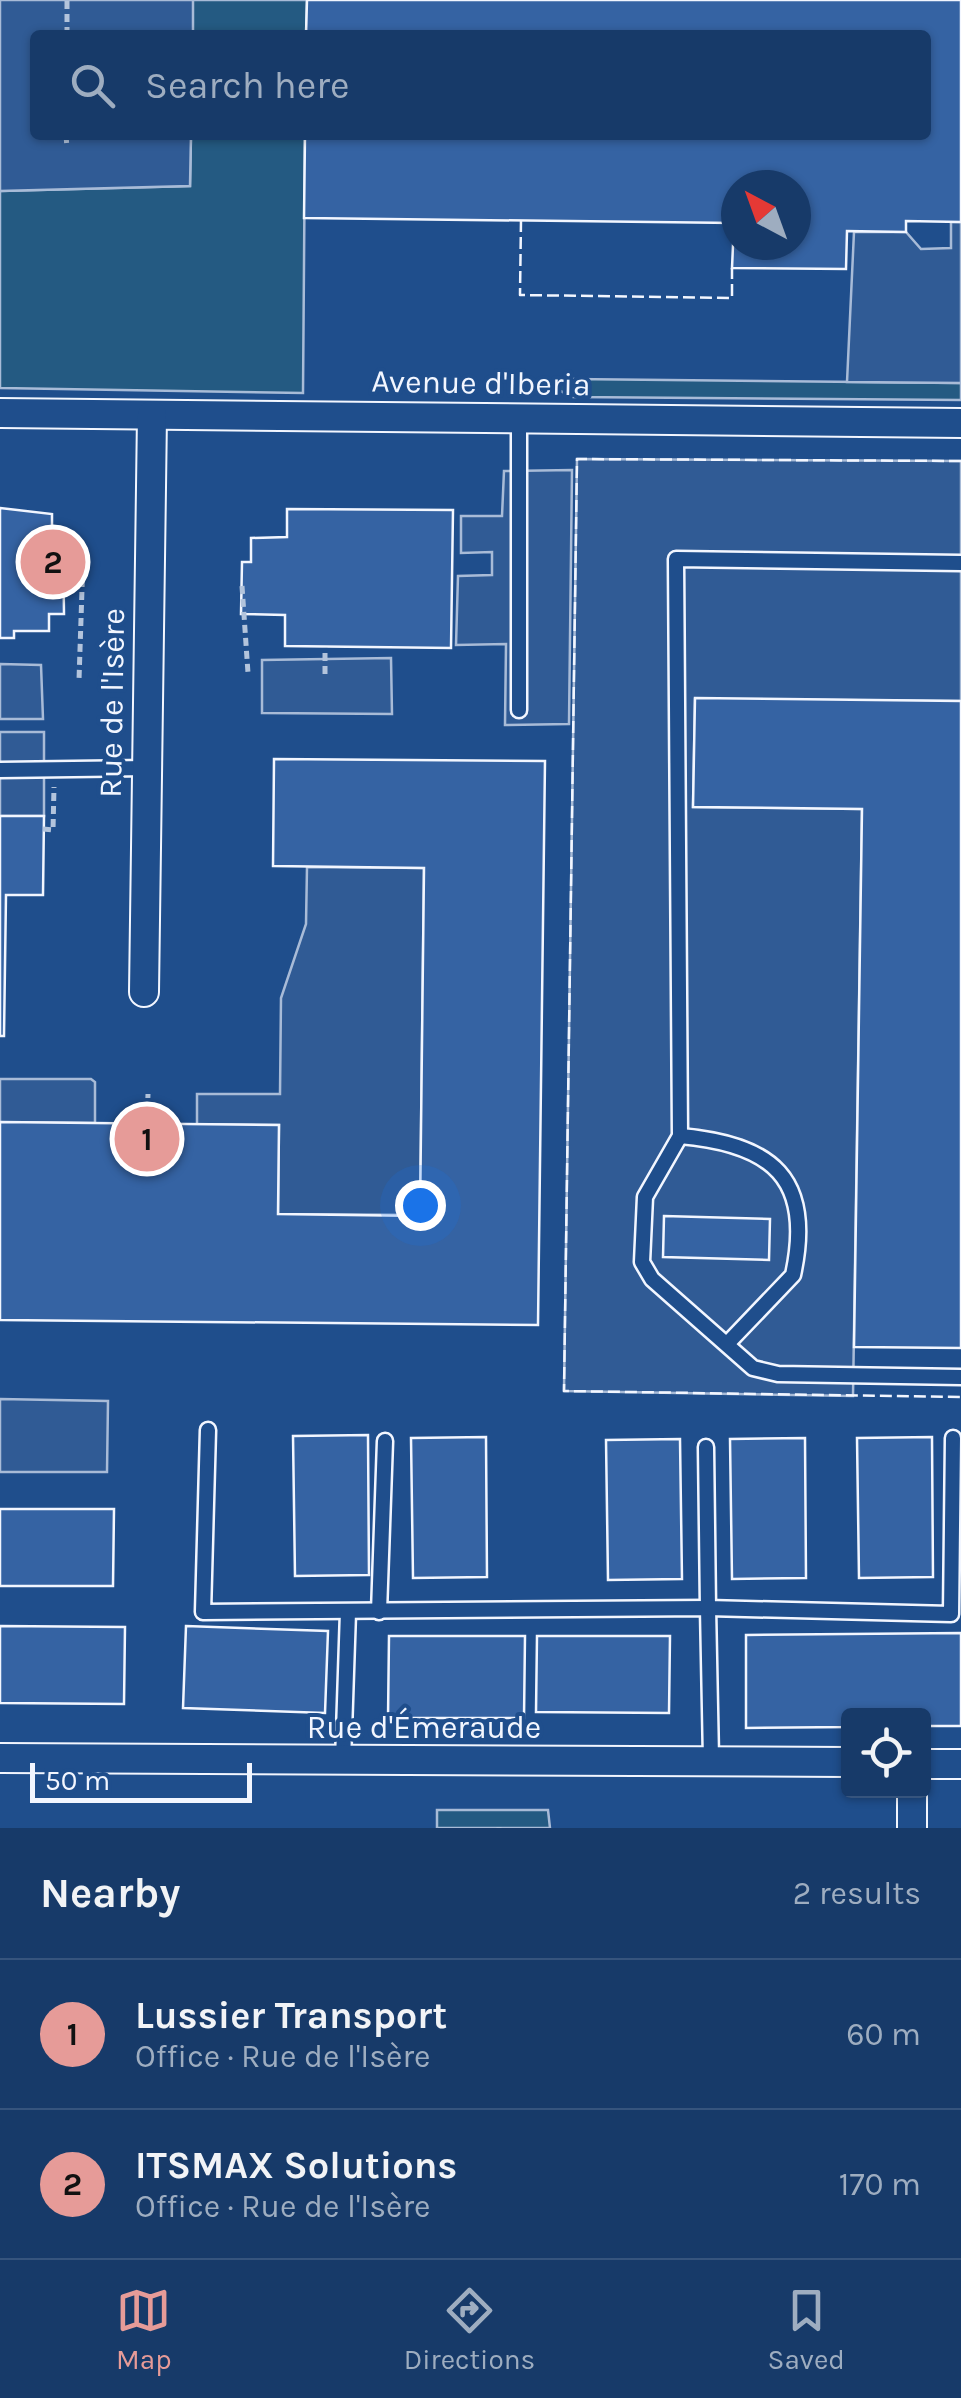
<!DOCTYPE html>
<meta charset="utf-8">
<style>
:root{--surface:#173a69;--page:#20416f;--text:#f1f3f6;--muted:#9eadc0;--line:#36547d;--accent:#e69b98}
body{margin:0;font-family:Karla,sans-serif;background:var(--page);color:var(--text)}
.controls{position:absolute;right:30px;bottom:30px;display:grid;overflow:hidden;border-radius:10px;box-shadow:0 2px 8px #0004}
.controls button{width:90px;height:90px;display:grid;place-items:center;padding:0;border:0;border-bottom:2px solid var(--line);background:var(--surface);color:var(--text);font:50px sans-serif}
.compass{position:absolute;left:721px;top:170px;width:90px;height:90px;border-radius:50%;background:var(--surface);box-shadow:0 2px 8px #0004;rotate:319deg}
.scale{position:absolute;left:30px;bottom:25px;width:222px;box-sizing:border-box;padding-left:10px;border:5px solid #f2f6ff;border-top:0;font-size:28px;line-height:35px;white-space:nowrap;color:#f2f6ff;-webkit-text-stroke:8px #1f4e8c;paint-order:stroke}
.you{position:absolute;left:420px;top:1205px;width:35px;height:35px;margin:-25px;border:8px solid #fff;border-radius:50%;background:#1a73e8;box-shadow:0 0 0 15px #1a73e833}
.badge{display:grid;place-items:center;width:65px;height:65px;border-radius:50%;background:var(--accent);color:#111;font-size:32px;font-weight:700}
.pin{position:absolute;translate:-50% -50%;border:5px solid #fff;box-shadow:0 2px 10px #0006}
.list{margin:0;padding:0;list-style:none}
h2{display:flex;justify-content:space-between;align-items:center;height:130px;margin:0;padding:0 40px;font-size:42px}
h2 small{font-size:32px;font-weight:400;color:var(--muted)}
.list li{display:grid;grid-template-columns:65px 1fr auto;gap:30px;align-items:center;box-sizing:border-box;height:150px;padding:0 40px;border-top:2px solid var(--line)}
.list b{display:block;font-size:38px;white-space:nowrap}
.list p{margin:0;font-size:32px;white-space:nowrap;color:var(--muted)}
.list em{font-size:32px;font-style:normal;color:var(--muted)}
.icon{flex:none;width:55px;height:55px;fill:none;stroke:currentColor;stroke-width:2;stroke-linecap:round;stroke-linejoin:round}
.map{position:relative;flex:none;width:961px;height:1828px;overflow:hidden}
.search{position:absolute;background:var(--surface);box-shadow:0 2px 8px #0004;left:30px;right:30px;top:30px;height:110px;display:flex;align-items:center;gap:25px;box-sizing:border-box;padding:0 35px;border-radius:10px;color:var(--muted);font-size:38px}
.sheet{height:430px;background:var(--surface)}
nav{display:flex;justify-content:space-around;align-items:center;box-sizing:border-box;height:140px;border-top:2px solid var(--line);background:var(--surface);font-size:28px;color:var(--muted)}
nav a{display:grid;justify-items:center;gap:5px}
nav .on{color:var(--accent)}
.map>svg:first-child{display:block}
.green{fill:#245a82;stroke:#a8bbd7;stroke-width:2.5}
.parking{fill:#305b95;stroke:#a8bbd7;stroke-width:2.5}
.building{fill:#3563a3;stroke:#f2f6ff;stroke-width:2.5;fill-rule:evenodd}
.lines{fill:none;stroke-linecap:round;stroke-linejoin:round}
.service-casing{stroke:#f2f6ff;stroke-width:19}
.minor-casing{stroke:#f2f6ff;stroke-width:32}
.path{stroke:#b3c4dc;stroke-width:5;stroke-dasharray:8 5;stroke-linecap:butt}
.service{stroke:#1f4e8c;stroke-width:14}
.minor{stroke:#1f4e8c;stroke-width:28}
.fence{stroke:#f2f6ff;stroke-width:2.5;stroke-dasharray:12 5;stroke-linecap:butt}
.labels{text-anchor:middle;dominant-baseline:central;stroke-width:8;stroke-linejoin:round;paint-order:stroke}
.street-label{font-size:32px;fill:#f2f6ff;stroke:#1f4e8c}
</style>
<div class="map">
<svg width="961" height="1828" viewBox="0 0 961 1828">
<rect width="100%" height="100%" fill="#1f4e8c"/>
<!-- green -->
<g class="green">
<path d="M192,0H307L306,35H192Z"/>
<path d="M191,135H305L303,393L0,388V191L190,186Z"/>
<path d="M571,379L961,383V400L573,397L554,388Z"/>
<path d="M437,1810H548L550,1828H437Z"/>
</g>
<!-- parking -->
<g class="parking">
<path d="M0,0H193V35H35V135H191L190,186L0,191Z"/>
<path d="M951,222H961V383L847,382L854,232H906L921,249L951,248Z"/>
<path d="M577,459L961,461V701L695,699L693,807L862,809L853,1396L564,1391Z"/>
<path d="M572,470L569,724L505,725L506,644L456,645L458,576L492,575V552L461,553V516H502L504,471Z"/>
<path d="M391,658L392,714L262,713V660Z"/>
<path d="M0,664L41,665L43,719H0Z"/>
<rect x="0" y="732" width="44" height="84"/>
<path d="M307,867L424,868L420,1215L278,1214L279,1125L197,1124V1094H280L281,998L306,924Z"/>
<path d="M0,1079H91L95,1082V1123L0,1122Z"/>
<path d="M0,1399L108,1401L107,1472H0Z"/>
</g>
<!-- building -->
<g class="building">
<path d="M307,0H961V222L906,221V232L847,231L846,269L732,268L734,223L304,218L305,135H926V35H306ZM736,185H796V245H736Z"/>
<path d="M0,508L52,514V539H63L64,614H49V631H14V638H0Z"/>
<path d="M287,509L453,510L451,648L285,646V615L241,614L242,562H251V538L287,537Z"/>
<path d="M695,698L961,701V1348L854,1347L862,809L693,807Z"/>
<path d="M274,759L545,761L538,1325L0,1320V1122L279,1125L278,1214L420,1216L424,868L273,866Z"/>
<path d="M0,816H44L43,895H6L4,1036H0Z"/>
<path d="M664,1216L770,1219L769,1260L663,1257Z"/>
<path d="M368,1435L369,1575L295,1576L293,1436Z"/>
<path d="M486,1437L487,1577L413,1578L411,1438Z"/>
<path d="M932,1437L933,1577L859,1578L857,1438Z"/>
<path d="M805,1438L806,1578L732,1579L730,1439Z"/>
<path d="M680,1439L682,1579L608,1580L606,1440Z"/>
<path d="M0,1509H114L113,1586H0Z"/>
<path d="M0,1626L125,1627L124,1704L0,1703Z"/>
<path d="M186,1626L328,1631L325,1713L183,1708Z"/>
<path d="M961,1633V1726H924V1716H848V1727L746,1728V1635Z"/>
<path d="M389,1636H525L524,1718H388Z"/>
<path d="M537,1636H670L669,1713L536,1712Z"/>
</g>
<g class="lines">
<defs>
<g id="service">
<path d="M961,563L676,559L680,1136L645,1197L642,1262L652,1279L753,1368L778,1374L961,1377"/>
<path d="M519,710V418"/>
<path d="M0,770L147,768"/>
<path d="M680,1136C772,1144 814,1178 793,1275L727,1344"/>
<path d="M208,1430L203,1612L708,1608L711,1759"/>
<path d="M706,1447L708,1608L951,1614L953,1438"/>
<path d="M379,1612L385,1441"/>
<path d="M343,1761L348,1612"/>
</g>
<g id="minor">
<path d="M0,413L961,423"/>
<path d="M144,992L152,415"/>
<path d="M0,1758L848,1762"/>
<path d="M924,1764H961"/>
<path d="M912,1828V1790"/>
</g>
</defs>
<!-- service casing -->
<use href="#service" class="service-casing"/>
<!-- minor casing -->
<use href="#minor" class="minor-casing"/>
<!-- path -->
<g class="path">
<path d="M67,35V0"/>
<path d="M66,135L67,148"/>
<path d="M64,559H83L79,680"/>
<path d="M242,586L248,673"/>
<path d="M325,674V647"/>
<path d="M43,829L53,830L54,787"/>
<path d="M147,1124L148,1094"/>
<path d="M499,1828V1827"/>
</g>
<!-- service -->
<use href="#service" class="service"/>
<!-- minor -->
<use href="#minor" class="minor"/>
<!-- fence -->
<g class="fence">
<path d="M521,220L520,295L732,298V268"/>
<path d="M961,461L577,459L564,1391L961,1397"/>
</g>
</g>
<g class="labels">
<!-- street labels -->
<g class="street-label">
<text transform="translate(481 383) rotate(1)">Avenue d'Iberia</text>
<text transform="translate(112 703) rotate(-89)">Rue de l'Isère</text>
<text x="424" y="1727">Rue d'Émeraude</text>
</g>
</g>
</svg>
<div class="controls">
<button><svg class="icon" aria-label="locate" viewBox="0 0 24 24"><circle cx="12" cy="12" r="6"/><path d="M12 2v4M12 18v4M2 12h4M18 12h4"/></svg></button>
</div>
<svg class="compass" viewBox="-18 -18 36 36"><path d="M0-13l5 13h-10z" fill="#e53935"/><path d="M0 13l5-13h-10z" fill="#9eadc0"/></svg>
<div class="scale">50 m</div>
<div class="you"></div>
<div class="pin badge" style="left:147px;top:1139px">1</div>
<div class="pin badge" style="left:53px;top:562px">2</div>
<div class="search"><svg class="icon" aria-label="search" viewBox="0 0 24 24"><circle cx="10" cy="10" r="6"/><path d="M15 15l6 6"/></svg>Search here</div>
</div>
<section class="sheet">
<h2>Nearby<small>2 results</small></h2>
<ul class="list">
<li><span class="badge">1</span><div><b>Lussier Transport</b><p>Office · Rue de l'Isère</p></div><em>60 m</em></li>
<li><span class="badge">2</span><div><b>ITSMAX Solutions</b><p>Office · Rue de l'Isère</p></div><em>170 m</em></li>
</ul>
</section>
<nav>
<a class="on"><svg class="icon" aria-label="map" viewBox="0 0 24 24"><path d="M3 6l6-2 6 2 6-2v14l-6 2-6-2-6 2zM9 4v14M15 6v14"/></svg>Map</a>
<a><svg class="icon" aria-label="directions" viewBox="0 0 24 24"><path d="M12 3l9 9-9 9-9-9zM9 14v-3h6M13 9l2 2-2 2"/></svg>Directions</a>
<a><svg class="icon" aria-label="saved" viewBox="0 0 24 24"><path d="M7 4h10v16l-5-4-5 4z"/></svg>Saved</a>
</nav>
